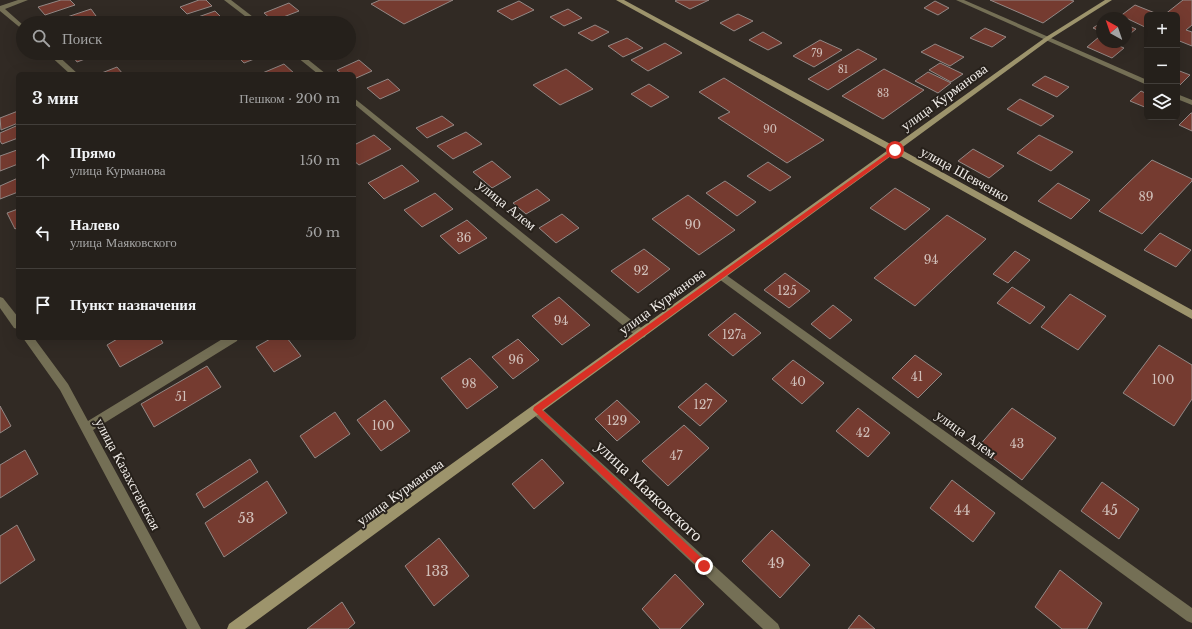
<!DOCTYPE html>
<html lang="ru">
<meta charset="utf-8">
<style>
:root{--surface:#25201b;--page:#2d2824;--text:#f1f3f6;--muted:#a3a3a3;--line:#423e3a}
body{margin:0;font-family:"Libre Baskerville",serif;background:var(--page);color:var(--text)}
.controls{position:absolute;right:12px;top:12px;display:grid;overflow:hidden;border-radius:6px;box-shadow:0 4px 16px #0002}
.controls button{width:36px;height:36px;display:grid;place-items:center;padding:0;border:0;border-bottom:1px solid var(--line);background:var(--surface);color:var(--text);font:20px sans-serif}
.compass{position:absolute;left:1096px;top:12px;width:36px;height:36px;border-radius:50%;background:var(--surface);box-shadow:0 4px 16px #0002;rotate:320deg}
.stop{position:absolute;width:12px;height:12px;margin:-9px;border:3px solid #d93025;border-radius:50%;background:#fff}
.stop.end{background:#d93025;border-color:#fff;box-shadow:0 1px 4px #0008}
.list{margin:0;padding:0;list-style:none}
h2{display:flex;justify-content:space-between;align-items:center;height:52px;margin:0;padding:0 16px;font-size:17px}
h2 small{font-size:13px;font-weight:400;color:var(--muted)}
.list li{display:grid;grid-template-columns:26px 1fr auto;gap:12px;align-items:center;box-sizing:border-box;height:72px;padding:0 16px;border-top:1px solid var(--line)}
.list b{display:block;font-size:15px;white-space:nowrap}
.list p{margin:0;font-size:13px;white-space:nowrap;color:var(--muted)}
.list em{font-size:13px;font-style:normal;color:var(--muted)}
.icon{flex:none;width:22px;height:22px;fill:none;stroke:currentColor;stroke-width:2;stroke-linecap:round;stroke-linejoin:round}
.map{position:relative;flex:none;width:1192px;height:629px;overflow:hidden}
.search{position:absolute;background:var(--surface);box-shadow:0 4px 16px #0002;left:16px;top:16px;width:340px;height:44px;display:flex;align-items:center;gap:10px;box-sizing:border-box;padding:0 14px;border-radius:22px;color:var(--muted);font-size:15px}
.panel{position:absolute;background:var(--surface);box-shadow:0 4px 16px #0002;left:16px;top:72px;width:340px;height:268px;border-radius:6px}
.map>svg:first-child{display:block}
.building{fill:#753b30;stroke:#938885}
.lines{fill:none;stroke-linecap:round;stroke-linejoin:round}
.street{fill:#746f55;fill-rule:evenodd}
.secondary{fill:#9d946c;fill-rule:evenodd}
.route{fill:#d93025}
.labels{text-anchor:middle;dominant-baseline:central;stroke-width:4;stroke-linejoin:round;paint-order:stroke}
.far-number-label{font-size:10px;fill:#d1c0ba}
.number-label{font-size:12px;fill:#d1c0ba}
.street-label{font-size:14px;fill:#f0ece8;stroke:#27211b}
.near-number-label{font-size:14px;fill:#d1c0ba}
.near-street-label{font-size:17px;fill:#f0ece8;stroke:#27211b}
</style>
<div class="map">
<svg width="1192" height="629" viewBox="0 0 1192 629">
<rect width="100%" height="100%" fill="#312a24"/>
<!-- building -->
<g class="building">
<path d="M61,0H70L75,5L45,15L38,7Z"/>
<path d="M199,0H206L212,6L187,14L180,7Z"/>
<path d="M380,0H453L404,24L371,4Z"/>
<path d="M677,0H709L690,9L675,1Z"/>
<path d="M990,0H1070L1074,1L1043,23Z"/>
<path d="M1183,0H1192V25L1186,30L1192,32V46L1177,40V15H1164Z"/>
<path d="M519,1L534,10L512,20L497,11Z"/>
<path d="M935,1L949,8L938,15L924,8Z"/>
<path d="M289,3L299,11L273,21L264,13Z"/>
<path d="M1135,5L1160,15H1147V28L1126,18L1119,17Z"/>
<path d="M91,9L96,16L75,23H67L64,18Z"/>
<path d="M568,9L582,18L564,26L550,17Z"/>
<path d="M215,11L224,20L217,23L184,22Z"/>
<path d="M738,14L753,21L734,31L720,23Z"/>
<path d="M1102,22V32L1093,28Z"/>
<path d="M595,25L609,32L592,41L578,33Z"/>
<path d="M1126,25L1136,29L1126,37Z"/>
<path d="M985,28L1006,37L992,47L970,38Z"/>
<path d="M763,32L782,43L768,50L749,40Z"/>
<path d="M1099,37L1102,39V42H1110L1124,48L1112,58L1087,47Z"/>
<path d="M627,38L643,48L623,57L608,46Z"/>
<path d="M820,40L842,50L814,67L793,56Z"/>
<path d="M665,43L682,53L648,71L631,60Z"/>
<path d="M935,44L964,57L950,66L921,52Z"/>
<path d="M858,49L877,59L828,90L808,79Z"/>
<path d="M73,53H101L77,62L71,54Z"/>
<path d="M239,53H266L267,54L244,63L235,54Z"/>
<path d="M320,53H342L327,59Z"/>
<path d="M359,60L372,71L354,79V74H342L337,70Z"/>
<path d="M940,63L963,74L951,82L929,70Z"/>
<path d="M284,64L295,74H260Z"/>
<path d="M117,67L123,74H99Z"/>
<path d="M566,69L593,89L560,105L533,85Z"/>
<path d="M884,69L924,90L883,119L842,96Z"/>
<path d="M1177,70L1190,75L1177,88Z"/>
<path d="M928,72L951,83L938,93L915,81Z"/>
<path d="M1045,76L1069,87L1057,97L1032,85Z"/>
<path d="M724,78L824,140L787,163L718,118L730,112L699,92Z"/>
<path d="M388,79L400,90L380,99L367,88Z"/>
<path d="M649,84L669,97L651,107L631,94Z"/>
<path d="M1141,91L1147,94V108L1130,101Z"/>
<path d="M1020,99L1054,116L1041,126L1007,109Z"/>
<path d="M18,111V123L1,130L0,118Z"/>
<path d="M1191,113H1192V131L1179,125Z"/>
<path d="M442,116L454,125L427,138L416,128Z"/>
<path d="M16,126L18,129V138L2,144L0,141V133Z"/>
<path d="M466,132L482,144L453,159L437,146Z"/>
<path d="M374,135L391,149L359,165L354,161V145Z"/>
<path d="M1039,135L1073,152L1051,171L1017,153Z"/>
<path d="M973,149L1004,166L989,178L958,161Z"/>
<path d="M17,150L18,164L0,171V156Z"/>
<path d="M1152,160L1192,179V181L1142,234L1099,211Z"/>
<path d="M492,161L511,177L492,188L473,172Z"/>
<path d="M768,162L791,177L770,191L747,176Z"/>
<path d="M402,165L419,181L384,199L368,183Z"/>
<path d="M18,178V192L0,199V186Z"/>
<path d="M725,181L756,202L737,216L706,193Z"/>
<path d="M1058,183L1090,200L1071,219L1038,201Z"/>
<path d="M895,188L930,209L905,230L870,208Z"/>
<path d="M537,189L550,200L526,214L513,203Z"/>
<path d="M435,193L453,209L422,227L404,210Z"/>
<path d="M688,195L735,230L699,255L652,219Z"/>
<path d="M18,209V227L15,229L7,213Z"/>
<path d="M562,214L579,228L556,243L539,228Z"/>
<path d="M947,215L986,239L915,306L874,278Z"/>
<path d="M467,220L487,238L459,254L440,236Z"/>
<path d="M1160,233L1191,250L1176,267L1144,250Z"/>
<path d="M644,249L670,269L638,293L611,271Z"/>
<path d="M1015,251L1030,260L1008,283L993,274Z"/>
<path d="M785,273L810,291L789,308L764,290Z"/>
<path d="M1012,287L1045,307L1030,324L997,303Z"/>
<path d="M1070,294L1106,316L1078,350L1041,327Z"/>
<path d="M559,297L590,325L562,345L532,316Z"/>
<path d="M833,305L852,320L830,339L811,324Z"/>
<path d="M735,313L761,333L733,356L708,335Z"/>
<path d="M119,338H160L163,343L120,367L107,345Z"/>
<path d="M272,338H287L301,356L274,372L256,347Z"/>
<path d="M518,339L539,360L513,379L492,357Z"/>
<path d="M1159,345L1192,365V399L1174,426L1123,393Z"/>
<path d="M915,355L942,374L918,398L892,378Z"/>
<path d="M470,358L498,387L467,409L441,378Z"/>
<path d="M793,360L824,383L802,404L772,379Z"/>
<path d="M207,366L221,387L154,427L141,404Z"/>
<path d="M706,383L727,401L700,426L678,407Z"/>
<path d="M385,400L410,431L381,451L357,420Z"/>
<path d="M617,400L640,422L617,441L595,419Z"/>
<path d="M0,406L11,426L0,433Z"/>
<path d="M858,408L890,433L868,457L836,431Z"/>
<path d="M1012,408L1056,438L1022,480L978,447Z"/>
<path d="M335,412L350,434L315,458L300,436Z"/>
<path d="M684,425L709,448L668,486L642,461Z"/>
<path d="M25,450L38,474L0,498V465Z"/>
<path d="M250,459L258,472L204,508L196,494Z"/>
<path d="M542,459L564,483L534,509L512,484Z"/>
<path d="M952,480L995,513L973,542L930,508Z"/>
<path d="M267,481L287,513L224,557L205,523Z"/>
<path d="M1102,482L1139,509L1119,539L1081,511Z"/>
<path d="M17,525L35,560L0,584V536Z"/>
<path d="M772,530L810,565L780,598L742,561Z"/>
<path d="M439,538L469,576L434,606L405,566Z"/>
<path d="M1060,570L1102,603L1087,629H1062L1035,607Z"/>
<path d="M675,574L704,604L680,629H660L642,609Z"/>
<path d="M342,602L355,623L348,629H307Z"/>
<path d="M859,615L875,629H848Z"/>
</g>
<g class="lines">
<!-- street -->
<g class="street">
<path d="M18,0H28L5,9L23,25V30L0,11V6Z"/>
<path d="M224,0H231L261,23H254Z"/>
<path d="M956,0H964L1147,80V85Z"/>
<path d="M47,53H55L78,74H70Z"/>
<path d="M292,53H300L326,74H318Z"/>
<path d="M1177,94L1192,100V105L1177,99Z"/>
<path d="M354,98L645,331L646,334L645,337L641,338L637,337L354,104Z"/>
<path d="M722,272L1192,608V623L1187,621L719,279L717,276L719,273Z"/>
<path d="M0,297L3,298L18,317V329L14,328L0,308Z"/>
<path d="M23,338H34L68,384L88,421L224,338H238L237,341L93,430L201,629H187L60,390Z"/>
<path d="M536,405L540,407L778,624L780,629H763L532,413L530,410L532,407Z"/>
</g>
<!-- secondary -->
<path class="secondary" d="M616,0H624L894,146L1046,37L1105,0H1112L1050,39L900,149L1192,310V319L895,153L245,629H227L229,624L888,150Z"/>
</g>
<!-- route -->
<path class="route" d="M895,148L898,150L897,151L542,410L707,563L709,566L707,569L704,570L701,569L533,410L534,407Z"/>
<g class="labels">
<!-- far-number labels -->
<g class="far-number-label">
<text x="817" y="53">79</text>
<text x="843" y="69">81</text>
<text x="883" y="93">83</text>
<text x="770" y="129">90</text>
</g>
<!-- number labels -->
<g class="number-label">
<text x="1146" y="196">89</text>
<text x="693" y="224">90</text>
<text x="464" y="237">36</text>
<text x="931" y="259">94</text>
<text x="641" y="270">92</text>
<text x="787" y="290">125</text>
<text x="561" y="320">94</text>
<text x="734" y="334">127а</text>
<text x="516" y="359">96</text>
<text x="917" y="376">41</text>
<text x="1163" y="379">100</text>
<text x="798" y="381">40</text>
<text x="469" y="383">98</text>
<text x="181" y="396">51</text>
<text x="703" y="404">127</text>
<text x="617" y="420">129</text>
<text x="383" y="425">100</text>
<text x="863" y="432">42</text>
<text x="1017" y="443">43</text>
<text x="676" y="455">47</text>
</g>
<!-- street labels -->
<g class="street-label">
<text transform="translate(944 97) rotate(-36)">улица Курманова</text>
<text transform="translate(965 174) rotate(29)">улица Шевченко</text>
<text transform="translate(507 205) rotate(39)">улица Алем</text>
<text transform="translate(662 301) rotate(-36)">улица Курманова</text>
<text transform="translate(966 434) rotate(36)">улица Алем</text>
<text transform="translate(128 474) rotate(62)">улица Казахстанская</text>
<text transform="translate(400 492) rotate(-36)">улица Курманова</text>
</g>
<!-- near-number labels -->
<g class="near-number-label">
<text x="962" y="510">44</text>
<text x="1110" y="510">45</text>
<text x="246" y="518">53</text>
<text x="776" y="563">49</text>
<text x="437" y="571">133</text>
</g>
<!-- near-street labels -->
<g class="near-street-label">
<text transform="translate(649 491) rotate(43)">улица Маяковского</text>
</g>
</g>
</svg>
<div class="controls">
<button>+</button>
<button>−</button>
<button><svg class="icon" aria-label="layers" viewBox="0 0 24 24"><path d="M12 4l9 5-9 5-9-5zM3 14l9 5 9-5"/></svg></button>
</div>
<svg class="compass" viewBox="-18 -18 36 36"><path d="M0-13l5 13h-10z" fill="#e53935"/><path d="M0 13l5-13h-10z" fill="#a3a3a3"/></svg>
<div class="stop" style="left:895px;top:150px"></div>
<div class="stop end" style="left:704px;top:566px"></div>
<div class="search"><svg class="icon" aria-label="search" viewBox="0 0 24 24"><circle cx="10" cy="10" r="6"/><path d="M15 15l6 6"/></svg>Поиск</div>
<section class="panel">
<h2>3 мин<small>Пешком · 200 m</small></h2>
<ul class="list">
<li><svg class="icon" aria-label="ahead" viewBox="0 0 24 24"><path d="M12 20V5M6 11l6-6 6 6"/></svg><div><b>Прямо</b><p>улица Курманова</p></div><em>150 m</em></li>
<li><svg class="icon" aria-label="left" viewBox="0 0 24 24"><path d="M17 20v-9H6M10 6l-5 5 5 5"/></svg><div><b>Налево</b><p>улица Маяковского</p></div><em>50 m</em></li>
<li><svg class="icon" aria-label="arrive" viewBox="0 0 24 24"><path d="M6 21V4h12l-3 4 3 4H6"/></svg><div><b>Пункт назначения</b></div></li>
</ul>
</section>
</div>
